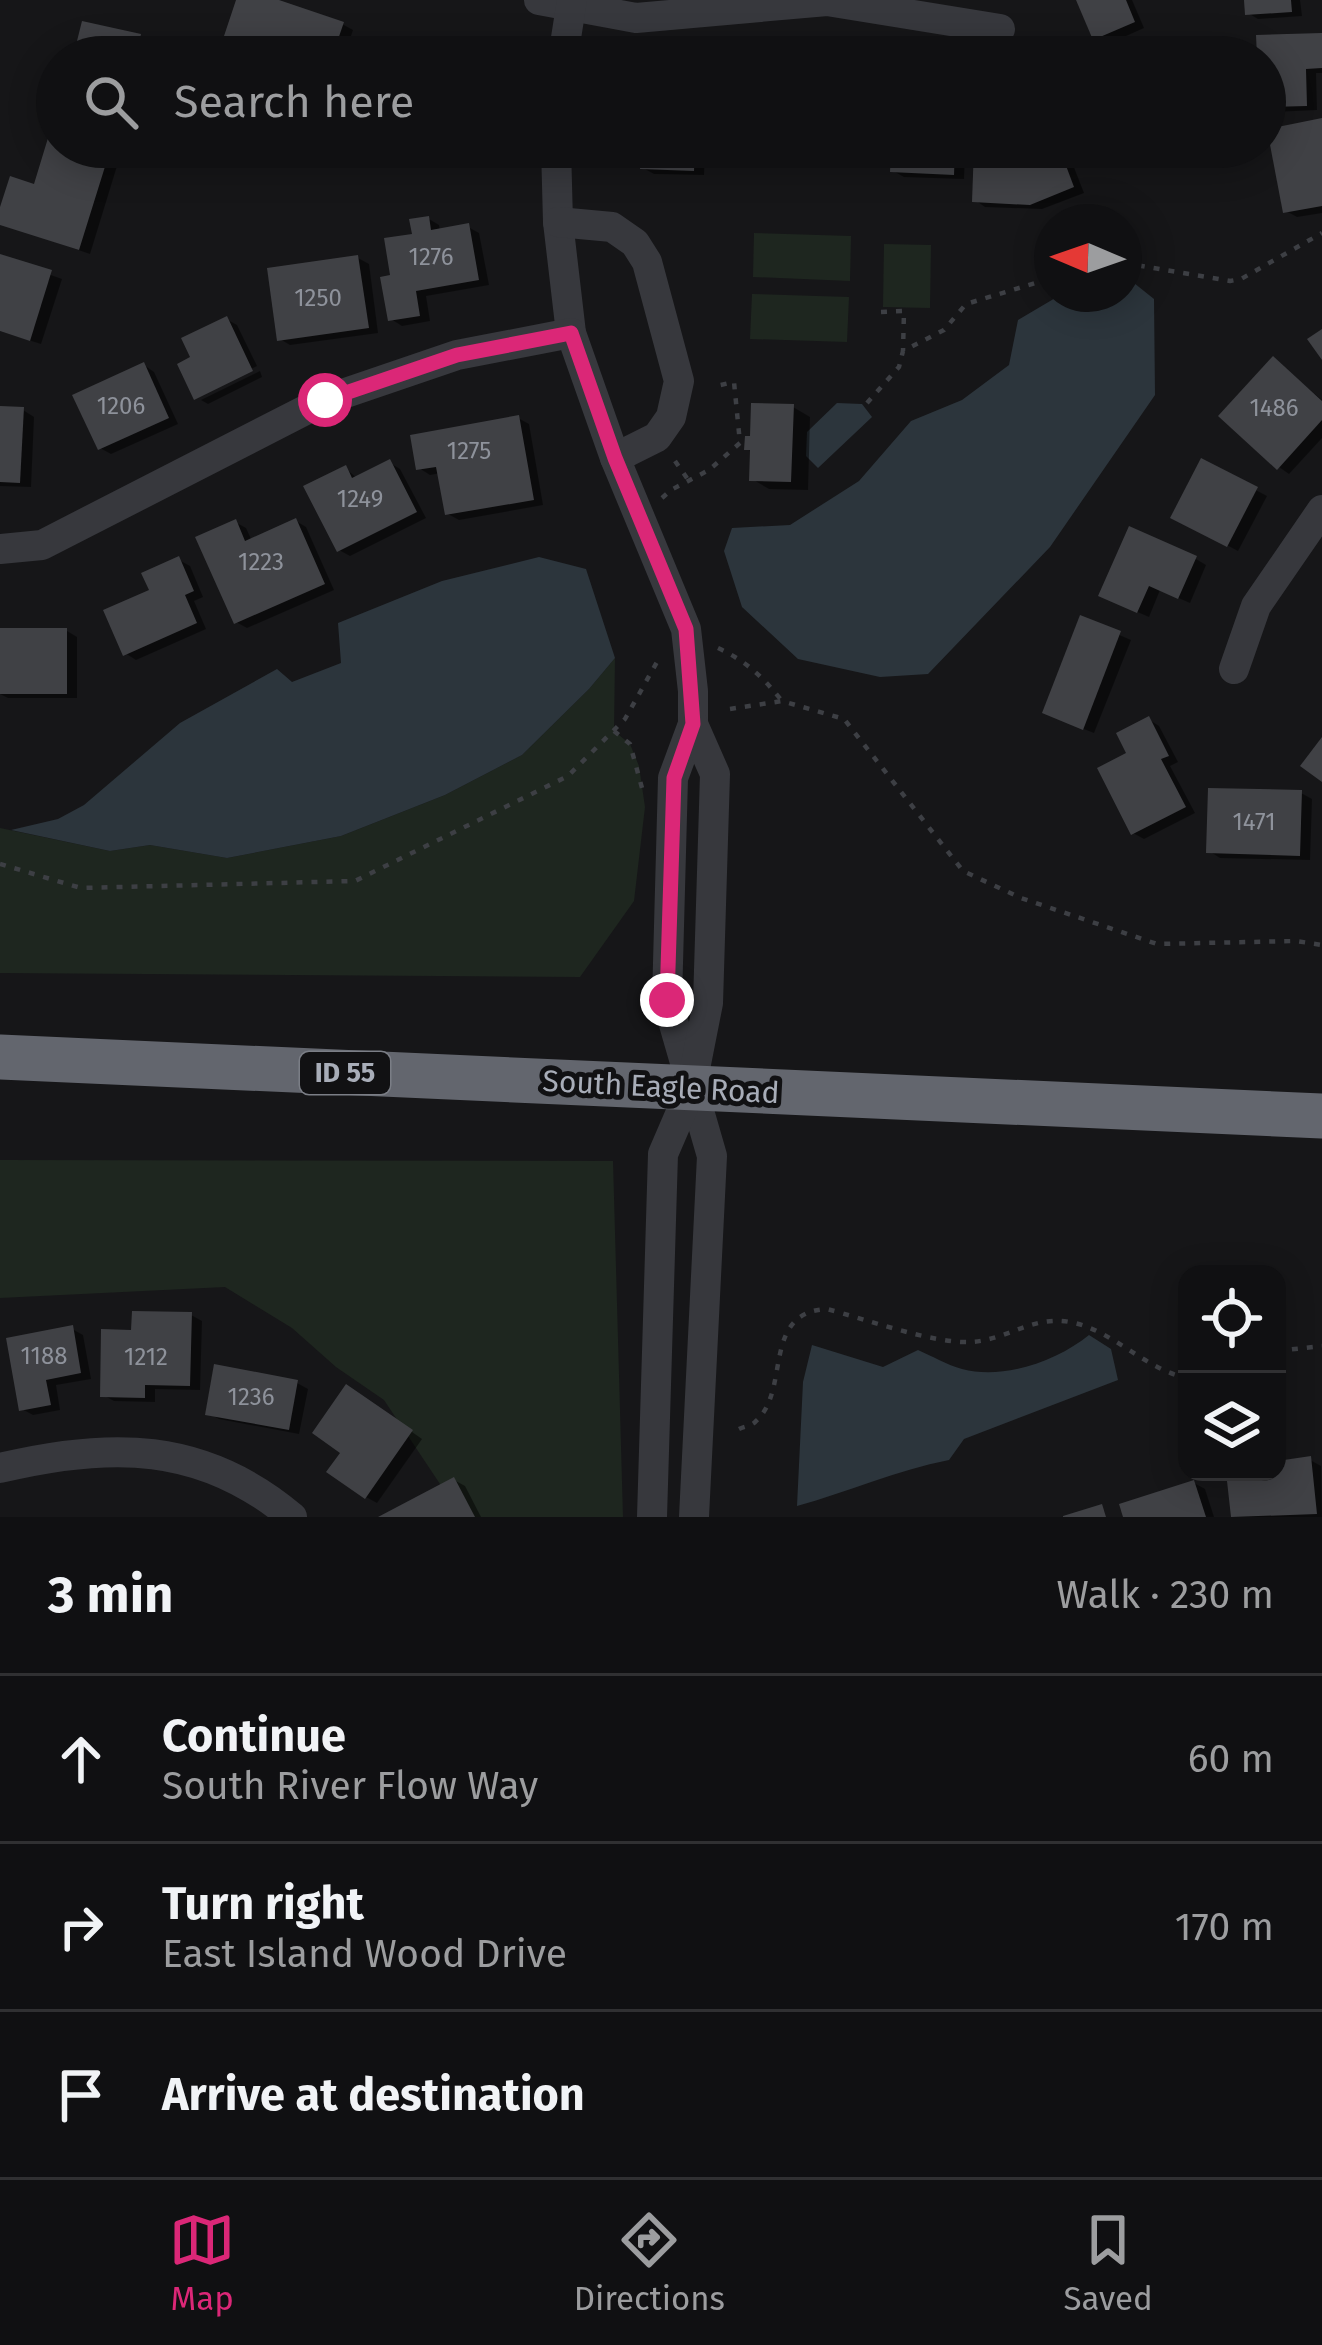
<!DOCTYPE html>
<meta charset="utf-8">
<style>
:root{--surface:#101012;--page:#1e1e20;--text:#f1f3f6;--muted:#9c9d9f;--line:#303032;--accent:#db2777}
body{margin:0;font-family:"Fira Sans",sans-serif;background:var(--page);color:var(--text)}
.controls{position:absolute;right:36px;bottom:36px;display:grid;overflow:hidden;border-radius:24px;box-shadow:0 6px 30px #0003}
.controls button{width:108px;height:108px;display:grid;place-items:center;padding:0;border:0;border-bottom:3px solid var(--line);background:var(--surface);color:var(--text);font:60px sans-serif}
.compass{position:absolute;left:1034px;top:204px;width:108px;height:108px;border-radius:50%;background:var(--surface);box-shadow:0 6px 30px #0003;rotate:272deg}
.stop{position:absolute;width:36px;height:36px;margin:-27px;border:9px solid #db2777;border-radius:50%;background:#fff}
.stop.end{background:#db2777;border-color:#fff;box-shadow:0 3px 12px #0008}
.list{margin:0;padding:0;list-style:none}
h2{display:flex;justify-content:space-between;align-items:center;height:156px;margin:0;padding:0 48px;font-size:51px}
h2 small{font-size:39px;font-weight:400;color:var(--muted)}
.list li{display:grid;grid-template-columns:78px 1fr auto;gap:36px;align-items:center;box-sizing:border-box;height:168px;padding:0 48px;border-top:3px solid var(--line)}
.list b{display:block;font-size:45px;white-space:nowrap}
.list p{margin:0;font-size:39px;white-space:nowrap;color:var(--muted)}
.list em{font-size:39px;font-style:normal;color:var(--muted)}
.icon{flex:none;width:66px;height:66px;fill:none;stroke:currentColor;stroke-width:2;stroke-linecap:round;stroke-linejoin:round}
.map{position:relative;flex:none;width:1322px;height:1517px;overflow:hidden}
.search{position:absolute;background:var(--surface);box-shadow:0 6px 30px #0003;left:36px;right:36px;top:36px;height:132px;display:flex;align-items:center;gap:30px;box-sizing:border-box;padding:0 42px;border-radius:66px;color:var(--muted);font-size:45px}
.sheet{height:660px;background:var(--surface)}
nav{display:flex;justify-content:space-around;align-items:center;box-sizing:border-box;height:168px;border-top:3px solid var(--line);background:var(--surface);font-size:33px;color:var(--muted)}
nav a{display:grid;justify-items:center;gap:6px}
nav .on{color:var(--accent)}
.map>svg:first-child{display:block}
.green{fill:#1e261f}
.water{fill:#2c353c}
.shadow{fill:#0007}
.building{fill:#404145}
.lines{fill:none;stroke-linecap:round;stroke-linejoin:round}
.path{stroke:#3d3f44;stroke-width:4.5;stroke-dasharray:6 9;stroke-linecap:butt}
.minor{stroke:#37383d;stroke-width:30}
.highway{stroke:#63666e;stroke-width:45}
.route{stroke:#db2777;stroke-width:15}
.labels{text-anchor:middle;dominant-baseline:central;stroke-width:10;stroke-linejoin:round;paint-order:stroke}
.number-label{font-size:24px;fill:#8e929b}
.shield{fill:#111113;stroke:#7b7e86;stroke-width:3}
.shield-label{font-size:27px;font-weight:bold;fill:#a8adb8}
.street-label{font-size:30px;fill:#a8adb8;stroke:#111113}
</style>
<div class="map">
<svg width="1322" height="1517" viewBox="0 0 1322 1517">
<rect width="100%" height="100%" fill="#161618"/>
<!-- green -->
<g class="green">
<path d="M754,233L851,236L850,281L753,277Z"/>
<path d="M884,244L931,245L930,308L883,307Z"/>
<path d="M752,294L849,297L847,342L750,339Z"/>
<path d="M615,658L614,731L630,744L639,766L645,807L634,901L580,977L0,973V828L110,851L150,845L227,858L341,836L445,795L522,755L589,689Z"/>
<path d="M0,1160L613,1161L623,1517H462L384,1400L336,1367L292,1328L225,1287L0,1298Z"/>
</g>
<!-- water -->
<g class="water">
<path d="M1124,275L1154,299L1155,395L1050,547L928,674L880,677L798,659L742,607L724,551L732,528L790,525L859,481L911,421L962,400L1009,365L1018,320L1062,294H1124Z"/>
<path d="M837,403L862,404L872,417L818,468L806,456L807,432Z"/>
<path d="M539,557L586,569L615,658L589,689L522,755L445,795L341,836L227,858L150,845L110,851L11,830L58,819L84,805L180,723L277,669L292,682L341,663L338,623L442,581Z"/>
<path d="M1089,1335L1111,1349L1118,1380L964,1439L949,1460C897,1470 848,1492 797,1506L803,1382L812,1345L883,1367L918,1350C932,1356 947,1365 962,1369C1004,1380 1057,1361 1089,1335Z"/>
</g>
<!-- shadow -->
<g class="shadow">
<path d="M239,0H270L342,24L353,30L344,57H257L237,47L226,41Z"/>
<path d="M1079,0H1132L1144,28L1106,45L1096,38Z"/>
<path d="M1247,0H1300L1302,16L1258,19L1248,13Z"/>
<path d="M1322,36V73H1316L1317,110L1272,112L1265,108V57H1260Z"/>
<path d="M140,37L151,43L148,57H77Z"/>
<path d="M56,76H57V98L51,95Z"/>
<path d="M1322,121V213L1297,217L1286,211Z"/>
<path d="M57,144L117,166L90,254L0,223V217L35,187Z"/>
<path d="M641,147H705L704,175L654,174L643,168Z"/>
<path d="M718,147H788V156L726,152Z"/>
<path d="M894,147H965L964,179L904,177L893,171Z"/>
<path d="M977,147H1066L1084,193L1042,209L985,207L975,200Z"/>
<path d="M1078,147H1145L1142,163Z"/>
<path d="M429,219L439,225L440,231L468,227L479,233L489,285L426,296L430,321L402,326L391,319L394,278Z"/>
<path d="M0,257L62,279L41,344L0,331Z"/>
<path d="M358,258L369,264L378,333L290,345L280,339Z"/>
<path d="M226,319L237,325L257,366L199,394V399L194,358Z"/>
<path d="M1274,360L1322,400V438L1289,474L1279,467Z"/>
<path d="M144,365L154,372L178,424L111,454L100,448Z"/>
<path d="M260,371L262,377L208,404L201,400Z"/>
<path d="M793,407L810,417L808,490L769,489L752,479L753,452L747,449Z"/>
<path d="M0,409L23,410L34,417L31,487L0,486Z"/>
<path d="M518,418L529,424L543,505L459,520L448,514L441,473L430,475L419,468Z"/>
<path d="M1202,462L1267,496L1238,551L1174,517Z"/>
<path d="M390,463L400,469L426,518L350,556L339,550L345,468L358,479Z"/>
<path d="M296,521L306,527L334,590L247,628L236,622L235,522L246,528L252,541Z"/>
<path d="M1196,559L1206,565L1190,603L1160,590L1149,617L1112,601Z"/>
<path d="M179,560L190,566L203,597L194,601L206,629L136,660L125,653L153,592Z"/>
<path d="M1082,619L1131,640L1094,733L1056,718Z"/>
<path d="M0,631H67L77,637V698H8L0,694Z"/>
<path d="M1148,719L1159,726L1178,762L1170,766L1195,813L1144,839L1133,833L1130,755Z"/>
<path d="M1301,793L1312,799L1310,860L1220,858L1209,851Z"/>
<path d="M191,1315L202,1321L200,1390L155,1389V1402L114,1401L103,1395L134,1333Z"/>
<path d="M72,1329L83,1335L91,1379L56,1385L60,1410L33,1415L22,1409Z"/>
<path d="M297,1383L308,1389L299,1434L219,1419L208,1413Z"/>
<path d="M358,1394L422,1439L377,1503L366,1497L344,1452Z"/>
<path d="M1310,1460L1321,1466L1322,1517H1234L1229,1472H1277V1464Z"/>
<path d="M454,1480L465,1486L481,1517H384Z"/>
<path d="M1194,1483L1205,1489L1214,1517H1126Z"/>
</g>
<!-- building -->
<g class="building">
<path d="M236,0H279L344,22L332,57H254L255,53L222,42Z"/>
<path d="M1076,0H1126L1135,22L1093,40Z"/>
<path d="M1244,0H1291L1292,12L1245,15Z"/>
<path d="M82,21L141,34L136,57H73Z"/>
<path d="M1322,33V68L1306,69L1307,106L1265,107V57H1257L1256,35Z"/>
<path d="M400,40L482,55V57H397Z"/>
<path d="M1084,46L1126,55V57H1082Z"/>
<path d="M1322,118V206L1283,213L1267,129Z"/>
<path d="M48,138L57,141V147H76L108,157L79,250L0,225V207L10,176L34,184Z"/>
<path d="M641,147H695L694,171L640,169Z"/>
<path d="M891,147H955L954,175L890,172Z"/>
<path d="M974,147H1059L1074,187L1030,205L972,202Z"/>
<path d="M1084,147H1133L1131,159Z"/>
<path d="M429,216L431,230L469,223L479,280L416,291L420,316L388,321L380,277L390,275L384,238L412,234L409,219Z"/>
<path d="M0,254L52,270L30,341L0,331Z"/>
<path d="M358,255L369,328L277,341L267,268Z"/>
<path d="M227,316L253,371L194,400L177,364L190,357L181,338Z"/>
<path d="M1322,329V360L1307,339Z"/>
<path d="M1273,356L1322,401V420L1277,470L1218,416Z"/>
<path d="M144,362L169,418L98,450L72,395Z"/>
<path d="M751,403L794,404L791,482L749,481L750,450H744L745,436H750Z"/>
<path d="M0,406L24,407L20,483L0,482Z"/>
<path d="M519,415L534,500L445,515L436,467L416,470L410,435Z"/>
<path d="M1201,458L1258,487L1227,547L1170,518Z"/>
<path d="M390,459L417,512L337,552L303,486L346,465L352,478Z"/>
<path d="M296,518L325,584L234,624L195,537L236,519L245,541Z"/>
<path d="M1129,526L1197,556L1178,599L1149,586L1137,613L1098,596Z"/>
<path d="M179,556L194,591L185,595L197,623L123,656L103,610L149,590L141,573Z"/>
<path d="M1080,615L1121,631L1083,730L1042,713Z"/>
<rect x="0" y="628" width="67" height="66"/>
<path d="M1149,716L1169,756L1161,759L1186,807L1131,835L1097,768L1126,753L1116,733Z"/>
<path d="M1322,737V782L1300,766Z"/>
<path d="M1208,788L1302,790L1300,856L1206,853Z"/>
<path d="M132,1311L192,1312L190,1386L145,1385V1398L100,1397L101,1329L131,1330Z"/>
<path d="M73,1325L81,1373L46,1380L51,1405L19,1411L6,1338Z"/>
<path d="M214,1364L298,1380L289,1430L205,1415Z"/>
<path d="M346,1384L413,1430L365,1499L326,1472L340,1453L312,1433Z"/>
<path d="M1311,1456L1317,1514L1231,1517L1226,1472H1277V1461Z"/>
<path d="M454,1477L475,1517H378Z"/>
<path d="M1194,1480L1206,1517H1123L1119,1504Z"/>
<path d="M1102,1504L1106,1517H1063V1516Z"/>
</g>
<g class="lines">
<!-- path -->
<g class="path">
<path d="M1124,263L1230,281L1241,279L1322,233"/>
<path d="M881,312L904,311L903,351"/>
<path d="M867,403L899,367L903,351L944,330L966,304L1052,278"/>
<path d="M675,461L689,481"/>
<path d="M662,498L671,490L709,470L740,443L734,382L716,386"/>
<path d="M718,648C746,661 763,677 782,701"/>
<path d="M730,709L782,701L844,719L963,871L1021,898L1157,944L1296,941L1322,945"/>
<path d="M614,731L630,744L642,788"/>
<path d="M0,864L81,888L355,881L568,776L625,719L657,662"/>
<path d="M1277,1351L1322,1346"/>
<path d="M739,1429C745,1426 752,1426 756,1421C791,1390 761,1312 827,1309C865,1319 934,1344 971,1342C1007,1340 1033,1315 1070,1322C1113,1330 1144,1369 1187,1378"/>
</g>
<!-- minor -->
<g class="minor">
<path d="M539,0L636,18L827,1L1000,29"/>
<path d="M563,57L572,0"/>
<path d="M556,147L558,222L571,333L615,458L686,629L693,691V724L673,778L667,1000L712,1156L694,1517"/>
<path d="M558,222L612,227L635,243L647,262L679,381L671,417L657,437L615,458"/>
<path d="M0,549L42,545L325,400L457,355L571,333"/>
<path d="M1234,669L1256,606L1322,510"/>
<path d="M0,1468C109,1442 202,1441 292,1517"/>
<path d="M652,1517L663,1154L691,1089L708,1003L715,774L693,724"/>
</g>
<!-- highway -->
<path class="highway" d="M0,1057L1322,1116"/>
</g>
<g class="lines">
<!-- route -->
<path class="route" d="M325,400L457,355L571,333L615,458L686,629L693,724L674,778L667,1000"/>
</g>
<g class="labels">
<!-- number labels -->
<g class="number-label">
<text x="431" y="257">1276</text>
<text x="318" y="298">1250</text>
<text x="121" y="406">1206</text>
<text x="1274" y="408">1486</text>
<text x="469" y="451">1275</text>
<text x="360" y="499">1249</text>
<text x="261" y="562">1223</text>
<text x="1254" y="822">1471</text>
<text x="44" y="1356">1188</text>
<text x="146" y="1357">1212</text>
<text x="251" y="1397">1236</text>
</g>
<!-- shield labels -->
<rect class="shield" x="300" y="1052" width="90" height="42" rx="9"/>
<g class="shield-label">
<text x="345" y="1073">ID 55</text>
</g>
<!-- street labels -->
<g class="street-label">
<text transform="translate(661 1087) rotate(3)">South Eagle Road</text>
</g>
</g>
</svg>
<div class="controls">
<button><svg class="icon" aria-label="locate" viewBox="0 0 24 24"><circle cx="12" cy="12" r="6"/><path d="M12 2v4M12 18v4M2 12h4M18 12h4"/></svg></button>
<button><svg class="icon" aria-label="layers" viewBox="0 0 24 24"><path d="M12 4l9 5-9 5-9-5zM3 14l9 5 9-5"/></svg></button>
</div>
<svg class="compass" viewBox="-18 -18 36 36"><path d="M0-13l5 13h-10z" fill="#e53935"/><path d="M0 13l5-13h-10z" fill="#9c9d9f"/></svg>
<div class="stop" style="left:325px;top:400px"></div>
<div class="stop end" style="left:667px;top:1000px"></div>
<div class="search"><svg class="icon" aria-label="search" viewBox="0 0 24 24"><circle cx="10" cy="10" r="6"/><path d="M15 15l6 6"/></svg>Search here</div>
</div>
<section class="sheet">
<h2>3 min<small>Walk · 230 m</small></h2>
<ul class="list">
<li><svg class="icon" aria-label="ahead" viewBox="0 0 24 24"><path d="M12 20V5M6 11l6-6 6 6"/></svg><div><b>Continue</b><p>South River Flow Way</p></div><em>60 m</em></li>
<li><svg class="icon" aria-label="right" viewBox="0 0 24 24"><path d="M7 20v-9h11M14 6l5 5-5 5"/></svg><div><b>Turn right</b><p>East Island Wood Drive</p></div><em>170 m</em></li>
<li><svg class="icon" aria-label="arrive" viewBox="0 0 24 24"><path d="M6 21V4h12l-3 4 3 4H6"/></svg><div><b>Arrive at destination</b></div></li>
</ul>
</section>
<nav>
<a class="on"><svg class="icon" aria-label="map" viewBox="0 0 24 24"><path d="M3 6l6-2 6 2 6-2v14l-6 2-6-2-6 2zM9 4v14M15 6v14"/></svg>Map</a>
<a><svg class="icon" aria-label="directions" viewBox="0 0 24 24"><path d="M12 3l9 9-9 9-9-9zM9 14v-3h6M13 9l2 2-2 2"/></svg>Directions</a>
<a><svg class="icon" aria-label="saved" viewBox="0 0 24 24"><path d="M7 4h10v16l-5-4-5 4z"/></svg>Saved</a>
</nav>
